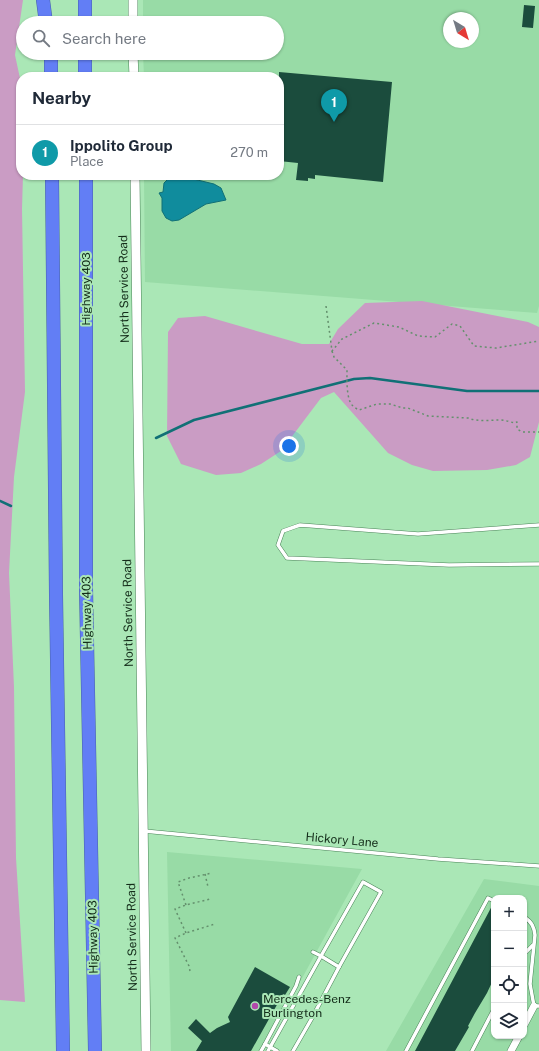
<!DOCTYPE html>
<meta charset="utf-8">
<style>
:root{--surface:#fff;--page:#f6f6f7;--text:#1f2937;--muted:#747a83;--line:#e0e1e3;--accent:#0b8043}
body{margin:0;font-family:"Public Sans",sans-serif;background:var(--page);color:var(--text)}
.controls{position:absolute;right:12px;bottom:12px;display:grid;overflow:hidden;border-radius:8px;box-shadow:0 1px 3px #0004}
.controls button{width:36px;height:36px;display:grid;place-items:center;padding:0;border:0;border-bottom:1px solid var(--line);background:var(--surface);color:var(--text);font:20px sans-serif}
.compass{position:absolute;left:443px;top:12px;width:36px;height:36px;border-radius:50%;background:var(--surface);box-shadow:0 1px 3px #0004;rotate:142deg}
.you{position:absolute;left:289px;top:446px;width:14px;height:14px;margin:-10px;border:3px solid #fff;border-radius:50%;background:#1a73e8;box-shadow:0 0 0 6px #1a73e833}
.badge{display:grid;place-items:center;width:26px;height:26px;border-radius:50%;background:var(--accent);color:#fff;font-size:13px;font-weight:700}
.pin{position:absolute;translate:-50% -33px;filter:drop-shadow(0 1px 2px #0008)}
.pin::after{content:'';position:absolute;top:21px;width:14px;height:12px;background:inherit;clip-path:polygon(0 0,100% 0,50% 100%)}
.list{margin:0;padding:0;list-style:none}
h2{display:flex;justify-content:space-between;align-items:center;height:52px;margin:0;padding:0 16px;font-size:17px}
h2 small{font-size:13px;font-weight:400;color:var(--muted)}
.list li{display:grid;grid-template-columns:26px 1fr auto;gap:12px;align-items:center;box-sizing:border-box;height:56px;padding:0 16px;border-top:1px solid var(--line)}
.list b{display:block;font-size:15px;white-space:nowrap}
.list p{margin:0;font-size:13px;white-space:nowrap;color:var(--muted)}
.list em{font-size:13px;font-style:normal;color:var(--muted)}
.icon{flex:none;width:22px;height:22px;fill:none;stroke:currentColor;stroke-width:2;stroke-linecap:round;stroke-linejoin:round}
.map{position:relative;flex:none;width:539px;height:1051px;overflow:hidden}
.search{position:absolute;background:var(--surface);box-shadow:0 1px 3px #0004;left:16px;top:16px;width:268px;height:44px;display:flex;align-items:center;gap:10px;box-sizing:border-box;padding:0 14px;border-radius:22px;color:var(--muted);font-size:15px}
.panel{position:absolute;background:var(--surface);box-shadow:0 1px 3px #0004;left:16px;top:72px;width:268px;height:108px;border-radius:16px}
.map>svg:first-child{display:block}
.built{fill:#98dba6;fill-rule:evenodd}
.green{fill:#ca9cc4}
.water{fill:#108c9d;stroke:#117076}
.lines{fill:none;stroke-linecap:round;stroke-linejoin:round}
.stream{stroke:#117076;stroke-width:2.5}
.building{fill:#1b4c3d}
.service-casing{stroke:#498357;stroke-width:4.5}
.minor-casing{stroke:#498357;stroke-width:8}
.tertiary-casing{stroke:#498357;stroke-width:10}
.motorway-casing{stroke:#4762a8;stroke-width:14}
.path{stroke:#64906d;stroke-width:1.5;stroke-dasharray:2 3;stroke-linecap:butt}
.service{stroke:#fff;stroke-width:3.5}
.minor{stroke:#fff;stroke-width:7}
.tertiary{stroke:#fff;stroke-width:9}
.motorway{stroke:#627ef5;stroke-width:13}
.poi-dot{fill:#b248aa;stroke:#aae7b6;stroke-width:1.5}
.labels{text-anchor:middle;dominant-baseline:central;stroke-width:4;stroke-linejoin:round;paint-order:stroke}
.street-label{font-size:12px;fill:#142d1a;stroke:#aae7b6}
.poi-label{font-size:12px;fill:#142d1a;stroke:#aae7b6;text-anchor:start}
</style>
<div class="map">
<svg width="539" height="1051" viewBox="0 0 539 1051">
<rect width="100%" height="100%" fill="#aae7b6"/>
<!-- built -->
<g class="built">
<path d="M143,0H539V306L537,313L145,282L144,175H279V77H144L143,53H277V23H143ZM449,18H473V42H449Z"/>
<path d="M167,852L362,869L262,1051H171Z"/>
<path d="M484,879L539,886V1051H386ZM494,898H524V1036H494Z"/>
</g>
<!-- green -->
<g class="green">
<path d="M0,0H23L15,55L21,83V175H23L22,209L25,392L14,477L9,573L14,687L16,858L25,1002L0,1000Z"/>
<path d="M422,301L528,322L539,327V422L530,457L516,465L487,470L433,471L412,465L388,453L334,392L321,398L281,451L261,464L241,473L216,475L181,464L167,436L168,332L178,318L205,316L302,344H329L338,329L365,303Z"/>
</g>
<!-- water -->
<path class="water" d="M185,177L214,184L221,188L226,200L206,204L179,220L172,221L166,218L162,211V198L159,193L163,192L164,183L169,178Z"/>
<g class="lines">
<!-- stream -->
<g class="stream">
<path d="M156,438L194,420L354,379L370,378L467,391H539"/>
<path d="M0,501L11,506"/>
</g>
</g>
<!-- building -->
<g class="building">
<path d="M524,5L535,6L533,28L522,27Z"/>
<path d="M279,72L392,82L383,182L315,175V179L308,178V181L296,180L298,163L279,161Z"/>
<path d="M493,904H494V978L487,993L475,1013L468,1026L469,1027L455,1051H415Z"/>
<path d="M255,967L290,987L285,995L283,994L251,1051H196L202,1041L188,1028L196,1019L210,1033L217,1028L230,1022L228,1017Z"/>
</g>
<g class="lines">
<defs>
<g id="service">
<path d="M539,525L418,534L300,525L283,531L278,545L287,558L449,565L539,564"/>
<path d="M144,831L438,859L539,866"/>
<path d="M363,882L381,892L339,967L321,956Z"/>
<path d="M524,917C532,922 534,927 535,935L530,984L534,1006H539"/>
<path d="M524,954L533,945"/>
<path d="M261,1051L265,1044"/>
<path d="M268,1051L321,956L313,952"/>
<path d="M277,1051L265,1044L296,986L299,977"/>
<path d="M293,1051L312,1018L339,967"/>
<path d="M406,1051L488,898L494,901"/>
<path d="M472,1051L494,1009"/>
</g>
<g id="minor">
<path d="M524,1025L534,1006"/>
<path d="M511,1051L519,1036"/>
</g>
<g id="tertiary">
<path d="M133,0V23"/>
<path d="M133,53L134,77"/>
<path d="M135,175L146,1051"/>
</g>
<g id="motorway">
<path d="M43,0L46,23"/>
<path d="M85,23V0"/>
<path d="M51,53V77"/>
<path d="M85,53V77"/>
<path d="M52,175L56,594L63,1051"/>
<path d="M86,175V588L95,1051"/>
</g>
</defs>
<!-- service casing -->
<use href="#service" class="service-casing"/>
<!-- minor casing -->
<use href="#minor" class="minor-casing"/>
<!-- tertiary casing -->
<use href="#tertiary" class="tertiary-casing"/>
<!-- motorway casing -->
<use href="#motorway" class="motorway-casing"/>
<!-- path -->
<g class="path">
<path d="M326,306L332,351L342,339L374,323L399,327L418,336L435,337L452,324L460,326L474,346L496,348L539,341"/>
<path d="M332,351L334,357L347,370C347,379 346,400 353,406C355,408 357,409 359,410L377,404H390L403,408H408L428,416L468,418C478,422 489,420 499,420C505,420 510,422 515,423L517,422V429L522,432H539"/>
<path d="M205,874L208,887"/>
<path d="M186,905L178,882L189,878L212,873"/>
<path d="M186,933L175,909L186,905L210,899"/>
<path d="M190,971L189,966L175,938L186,933L215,924"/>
</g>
<!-- service -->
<use href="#service" class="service"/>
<!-- minor -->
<use href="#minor" class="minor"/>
<!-- tertiary -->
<use href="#tertiary" class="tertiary"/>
<!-- motorway -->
<use href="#motorway" class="motorway"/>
</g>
<!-- markers -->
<circle class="poi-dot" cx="255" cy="1006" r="4"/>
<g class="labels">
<!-- street labels -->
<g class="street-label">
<text transform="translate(86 289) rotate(-90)">Highway 403</text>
<text transform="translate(124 289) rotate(-91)">North Service Road</text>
<text transform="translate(87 613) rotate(-91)">Highway 403</text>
<text transform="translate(128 613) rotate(-91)">North Service Road</text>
<text transform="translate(342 840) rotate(5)">Hickory Lane</text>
<text transform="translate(93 937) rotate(-91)">Highway 403</text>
<text transform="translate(132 937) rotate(-91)">North Service Road</text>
</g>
<!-- poi labels -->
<g class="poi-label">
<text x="263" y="999">Mercedes-Benz<tspan x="263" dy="14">Burlington</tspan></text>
</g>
</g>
</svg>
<div class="controls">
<button>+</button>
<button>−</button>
<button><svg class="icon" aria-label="locate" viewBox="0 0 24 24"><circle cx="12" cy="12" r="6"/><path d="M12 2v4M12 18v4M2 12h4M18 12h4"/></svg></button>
<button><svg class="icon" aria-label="layers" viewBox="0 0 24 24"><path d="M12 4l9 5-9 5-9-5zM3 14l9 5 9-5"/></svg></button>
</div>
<svg class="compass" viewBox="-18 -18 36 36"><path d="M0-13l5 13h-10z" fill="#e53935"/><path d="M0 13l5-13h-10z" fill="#747a83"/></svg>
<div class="you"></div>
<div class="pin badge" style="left:334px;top:122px;background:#0f9aa8">1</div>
<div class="search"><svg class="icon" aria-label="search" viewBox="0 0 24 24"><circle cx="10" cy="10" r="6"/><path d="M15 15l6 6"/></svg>Search here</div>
<section class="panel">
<h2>Nearby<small></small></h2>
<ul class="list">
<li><span class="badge" style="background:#0f9aa8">1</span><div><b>Ippolito Group</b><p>Place</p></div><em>270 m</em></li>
</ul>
</section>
</div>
